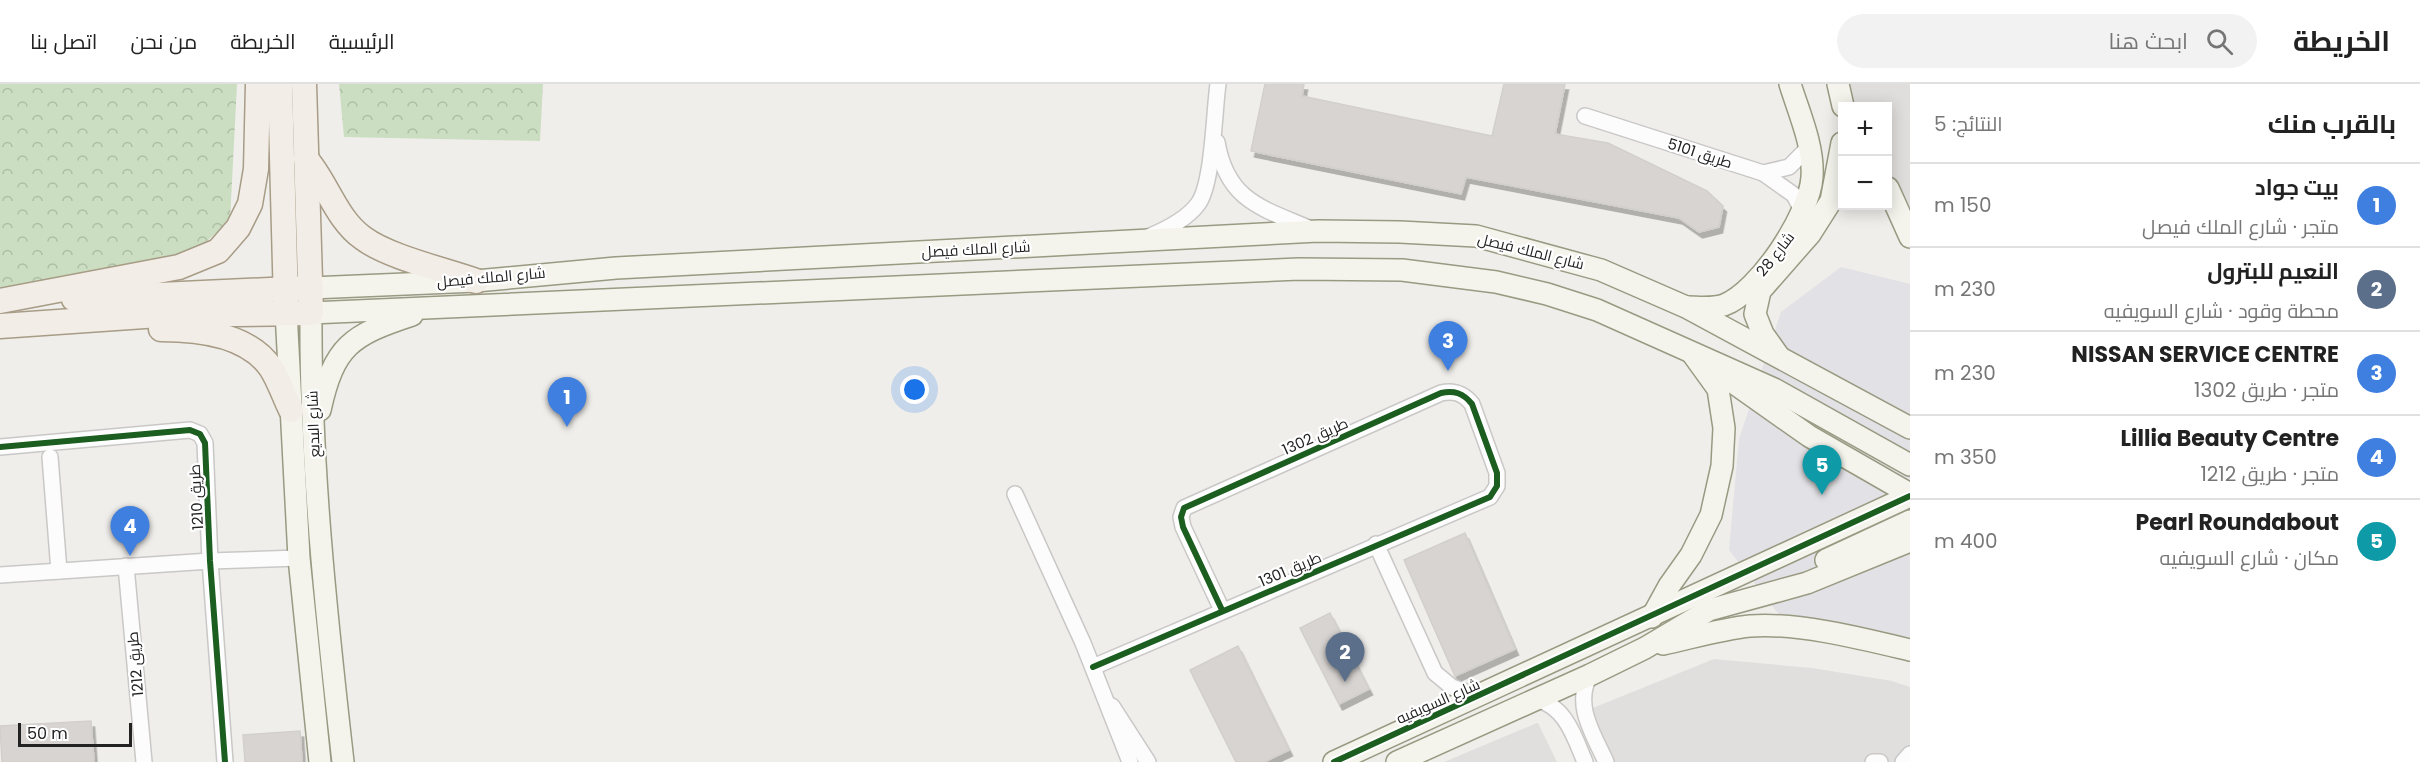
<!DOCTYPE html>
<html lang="ar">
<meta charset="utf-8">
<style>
:root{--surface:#fff;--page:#f2f2f2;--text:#222;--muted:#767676;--line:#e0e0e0;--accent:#0f766e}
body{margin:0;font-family:Poppins,Cairo,sans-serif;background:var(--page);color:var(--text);direction:rtl}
.controls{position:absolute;right:18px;top:18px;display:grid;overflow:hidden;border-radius:0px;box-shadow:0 3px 15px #0003}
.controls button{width:54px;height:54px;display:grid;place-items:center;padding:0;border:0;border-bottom:2px solid var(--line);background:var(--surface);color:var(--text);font:30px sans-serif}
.scale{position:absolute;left:18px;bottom:15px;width:114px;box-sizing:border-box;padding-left:6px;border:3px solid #222;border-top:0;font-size:16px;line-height:21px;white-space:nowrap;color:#222;-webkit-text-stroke:4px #fff;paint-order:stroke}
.you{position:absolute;left:915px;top:306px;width:21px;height:21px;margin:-15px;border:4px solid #fff;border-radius:50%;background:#1a73e8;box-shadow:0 0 0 9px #1a73e833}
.badge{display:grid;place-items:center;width:39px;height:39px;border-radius:50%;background:var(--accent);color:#fff;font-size:20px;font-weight:700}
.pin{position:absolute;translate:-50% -50px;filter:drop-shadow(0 2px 3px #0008)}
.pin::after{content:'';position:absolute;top:32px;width:21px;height:18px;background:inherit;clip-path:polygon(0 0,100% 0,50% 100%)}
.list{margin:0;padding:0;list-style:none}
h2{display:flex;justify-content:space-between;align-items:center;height:78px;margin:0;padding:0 24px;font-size:26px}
h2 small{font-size:20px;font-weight:400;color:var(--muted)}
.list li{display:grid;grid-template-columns:39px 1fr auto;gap:18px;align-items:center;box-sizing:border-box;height:84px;padding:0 24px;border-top:2px solid var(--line)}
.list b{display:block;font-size:22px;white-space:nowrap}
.list p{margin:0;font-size:20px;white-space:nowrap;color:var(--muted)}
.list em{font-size:20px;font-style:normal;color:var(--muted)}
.icon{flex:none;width:33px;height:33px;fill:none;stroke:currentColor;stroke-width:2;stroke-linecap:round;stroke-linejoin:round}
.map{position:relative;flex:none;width:1910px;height:678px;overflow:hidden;direction:ltr}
header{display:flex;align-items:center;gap:36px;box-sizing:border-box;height:84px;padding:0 30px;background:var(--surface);border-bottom:2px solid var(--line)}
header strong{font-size:28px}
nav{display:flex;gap:33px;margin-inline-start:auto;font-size:21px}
.search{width:420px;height:54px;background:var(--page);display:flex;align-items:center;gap:15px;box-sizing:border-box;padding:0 21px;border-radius:33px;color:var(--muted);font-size:22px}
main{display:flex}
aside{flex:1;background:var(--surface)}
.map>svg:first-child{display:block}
.residential{fill:#dfdedc}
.forest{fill:url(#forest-crowns)}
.parking{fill:#e0dfde}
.plaza{fill:#e2e1e5}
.building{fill:#d7d4d2;stroke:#d3d0cc;stroke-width:1.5;filter:url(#shadow)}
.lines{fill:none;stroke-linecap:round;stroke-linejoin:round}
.street-casing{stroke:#c9c8c7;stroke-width:18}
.secondary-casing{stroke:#999a82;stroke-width:24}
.primary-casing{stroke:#a79c86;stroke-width:27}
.street{stroke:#fdfcfc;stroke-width:15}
.secondary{stroke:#f4f4ed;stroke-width:21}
.primary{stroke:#f3ede7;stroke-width:24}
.cycleway-casing{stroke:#fff;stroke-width:10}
.cycleway{stroke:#1b5e20;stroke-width:6}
.labels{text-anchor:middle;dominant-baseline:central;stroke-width:4.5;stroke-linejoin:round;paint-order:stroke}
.street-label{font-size:15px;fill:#222;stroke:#fff}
</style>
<header>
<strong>الخريطة</strong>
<div class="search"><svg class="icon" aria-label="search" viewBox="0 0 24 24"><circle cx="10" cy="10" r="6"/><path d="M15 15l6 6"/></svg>ابحث هنا</div>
<nav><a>الرئيسية</a><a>الخريطة</a><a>من نحن</a><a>اتصل بنا</a></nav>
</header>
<main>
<aside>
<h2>بالقرب منك<small>النتائج: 5</small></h2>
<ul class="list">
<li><span class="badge" style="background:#3f7fe0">1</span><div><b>بيت جواد</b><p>متجر · شارع الملك فيصل</p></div><em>150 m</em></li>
<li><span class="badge" style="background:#5c6f8a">2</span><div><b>النعيم للبترول</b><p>محطة وقود · شارع السويفيه</p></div><em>230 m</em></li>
<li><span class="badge" style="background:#3f7fe0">3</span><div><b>NISSAN SERVICE CENTRE</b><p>متجر · طريق 1302</p></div><em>230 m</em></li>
<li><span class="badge" style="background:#3f7fe0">4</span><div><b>Lillia Beauty Centre</b><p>متجر · طريق 1212</p></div><em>350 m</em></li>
<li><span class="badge" style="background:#0f9aa8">5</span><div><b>Pearl Roundabout</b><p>مكان · شارع السويفيه</p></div><em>400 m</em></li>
</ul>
</aside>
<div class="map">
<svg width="1910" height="678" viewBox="0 0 1910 678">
<defs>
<pattern id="forest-crowns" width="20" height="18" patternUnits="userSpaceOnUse" patternTransform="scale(1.5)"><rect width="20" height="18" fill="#cbdec1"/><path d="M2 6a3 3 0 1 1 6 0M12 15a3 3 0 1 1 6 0" fill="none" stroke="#aebea6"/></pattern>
<filter id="shadow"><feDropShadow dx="3.5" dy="6" stdDeviation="0" flood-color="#0004"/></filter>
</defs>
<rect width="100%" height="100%" fill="#f0eeeb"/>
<!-- residential -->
<path class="residential" d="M1845,0H1910V147L1888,104V22H1854Z"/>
<!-- forest -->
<g class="forest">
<path d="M0,0H237L230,136L196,167L0,206Z"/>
<path d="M339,0H543L540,57L344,53Z"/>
</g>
<!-- parking -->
<g class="parking">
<path d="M1714,575L1812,584L1892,597L1910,603V678H1602L1578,630Z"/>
<path d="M1538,639L1557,678H1444L1537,639Z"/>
</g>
<!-- plaza -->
<path class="plaza" d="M1841,183L1910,200V567L1787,541L1729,466L1739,355L1781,228Z"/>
<!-- building -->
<g class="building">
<path d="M1265,0H1304L1302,12L1492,52L1504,0H1565L1555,50L1608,59L1707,107L1723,122L1719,143L1699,148L1679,134L1466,93L1461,110L1251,67Z"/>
<path d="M1465,449L1515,565L1455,592L1404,476Z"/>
<path d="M1330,529L1369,605L1339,620L1300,544Z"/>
<path d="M1238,562L1289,666L1264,678H1236L1190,586Z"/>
<path d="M91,637L94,678H2L0,642Z"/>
<path d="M300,647L302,678H245L243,651Z"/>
</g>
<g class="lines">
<defs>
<g id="street">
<path d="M1585,32L1763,89L1789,83L1808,64"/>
<path d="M1217,58C1227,117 1262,124 1311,145"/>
<path d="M1763,89L1794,111L1803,128"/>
<path d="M1148,153C1165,146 1187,135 1198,120C1213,100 1214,28 1218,0"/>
<path d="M0,363L190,346L200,350L205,359L210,477L225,678"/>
<path d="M50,373L59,487"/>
<path d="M1015,410L1083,559L1130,678"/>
<path d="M1376,460L1435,589L1452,603L1476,612"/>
<path d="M126,482L144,678"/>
<path d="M0,491L210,477L299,474"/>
<path d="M1093,583L1490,413L1497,402V389L1472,320C1463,309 1454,306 1441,309L1184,424L1181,433L1183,443L1222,526"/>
<path d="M1590,591C1573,621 1594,651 1606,678"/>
<path d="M1536,615C1566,623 1574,652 1585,678"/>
<path d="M1112,622L1148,678"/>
<path d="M1873,678H1880"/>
<path d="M1903,678L1910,670"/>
</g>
<g id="secondary">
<path d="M1838,0L1843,22"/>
<path d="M1888,104L1910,153"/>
<path d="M311,204L476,197L616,184L1318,147L1400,148L1476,152L1601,186L1686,223L1910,344"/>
<path d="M1687,223C1698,223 1713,225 1724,221C1759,208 1810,130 1812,93C1814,62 1799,29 1790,0"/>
<path d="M286,227L299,474L320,678"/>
<path d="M1778,271L1763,250L1755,230L1760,207L1810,150L1831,117L1842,59"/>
<path d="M1714,285L1809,352L1910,410"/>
<path d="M320,326C334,262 351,251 412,231"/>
<path d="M1826,476L1910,437"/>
<path d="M1652,533L1669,502L1691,471L1711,431L1722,382L1724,344L1718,305L1692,269"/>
<path d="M1663,560C1691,554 1721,545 1750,542C1797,538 1864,555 1910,566"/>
<path d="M343,678C326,529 310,379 311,229L1299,185L1402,186L1496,198L1547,210L1597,226L1774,305L1910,381"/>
<path d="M1334,678L1910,412"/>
<path d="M1397,678L1590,591L1645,564L1709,526L1807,499L1910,457"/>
</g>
<g id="primary">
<path d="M280,0L286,219"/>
<path d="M306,75C327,99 336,135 363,154C388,173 445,186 476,197"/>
<path d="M74,215L311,204"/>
<path d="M0,217L179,183L218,167L238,144L250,120L256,85L258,0"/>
<path d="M0,242L159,231L311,229L304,0"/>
<path d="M161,245C198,245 248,250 271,284C279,296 284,312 291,326"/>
</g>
</defs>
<!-- street casing -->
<use href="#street" class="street-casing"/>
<!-- secondary casing -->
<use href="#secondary" class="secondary-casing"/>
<!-- primary casing -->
<use href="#primary" class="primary-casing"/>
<!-- street -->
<use href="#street" class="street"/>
<!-- secondary -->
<use href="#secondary" class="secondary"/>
<!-- primary -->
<use href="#primary" class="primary"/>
<defs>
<g id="cycleway">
<path d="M0,363L190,346L200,350L205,359L210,477L225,678"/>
<path d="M1093,583L1490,413L1497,402V389L1472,320C1463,309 1454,306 1441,309L1184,424L1181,433L1183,443L1222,526"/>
<path d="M1334,678L1910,412"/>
</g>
</defs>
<!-- cycleway casing -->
<use href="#cycleway" class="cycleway-casing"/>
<!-- cycleway -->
<use href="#cycleway" class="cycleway"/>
</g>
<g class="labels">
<!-- street labels -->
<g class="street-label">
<text transform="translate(1700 69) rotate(18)">طريق 5101</text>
<text transform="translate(976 165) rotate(-3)">شارع الملك فيصل</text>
<text transform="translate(1531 167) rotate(14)">شارع الملك فيصل</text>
<text transform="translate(1775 170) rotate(-52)">شارع 28</text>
<text transform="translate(491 193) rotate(-5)">شارع الملك فيصل</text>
<text transform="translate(313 340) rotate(-92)">شارع البديع</text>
<text transform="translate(1315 352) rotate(-24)">طريق 1302</text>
<text transform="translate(196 413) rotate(-93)">طريق 1210</text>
<text transform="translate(1290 485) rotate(-23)">طريق 1301</text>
<text transform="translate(135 580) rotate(-95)">طريق 1212</text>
<text transform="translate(1438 617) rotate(-24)">شارع السويفيه</text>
</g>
</g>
</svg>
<div class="controls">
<button>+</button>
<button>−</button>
</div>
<div class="scale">50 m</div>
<div class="you"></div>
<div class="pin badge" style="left:567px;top:343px;background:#3f7fe0">1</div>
<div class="pin badge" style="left:1345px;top:598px;background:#5c6f8a">2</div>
<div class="pin badge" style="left:1448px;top:287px;background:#3f7fe0">3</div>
<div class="pin badge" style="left:130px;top:472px;background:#3f7fe0">4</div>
<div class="pin badge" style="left:1822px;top:411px;background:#0f9aa8">5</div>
</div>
</main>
